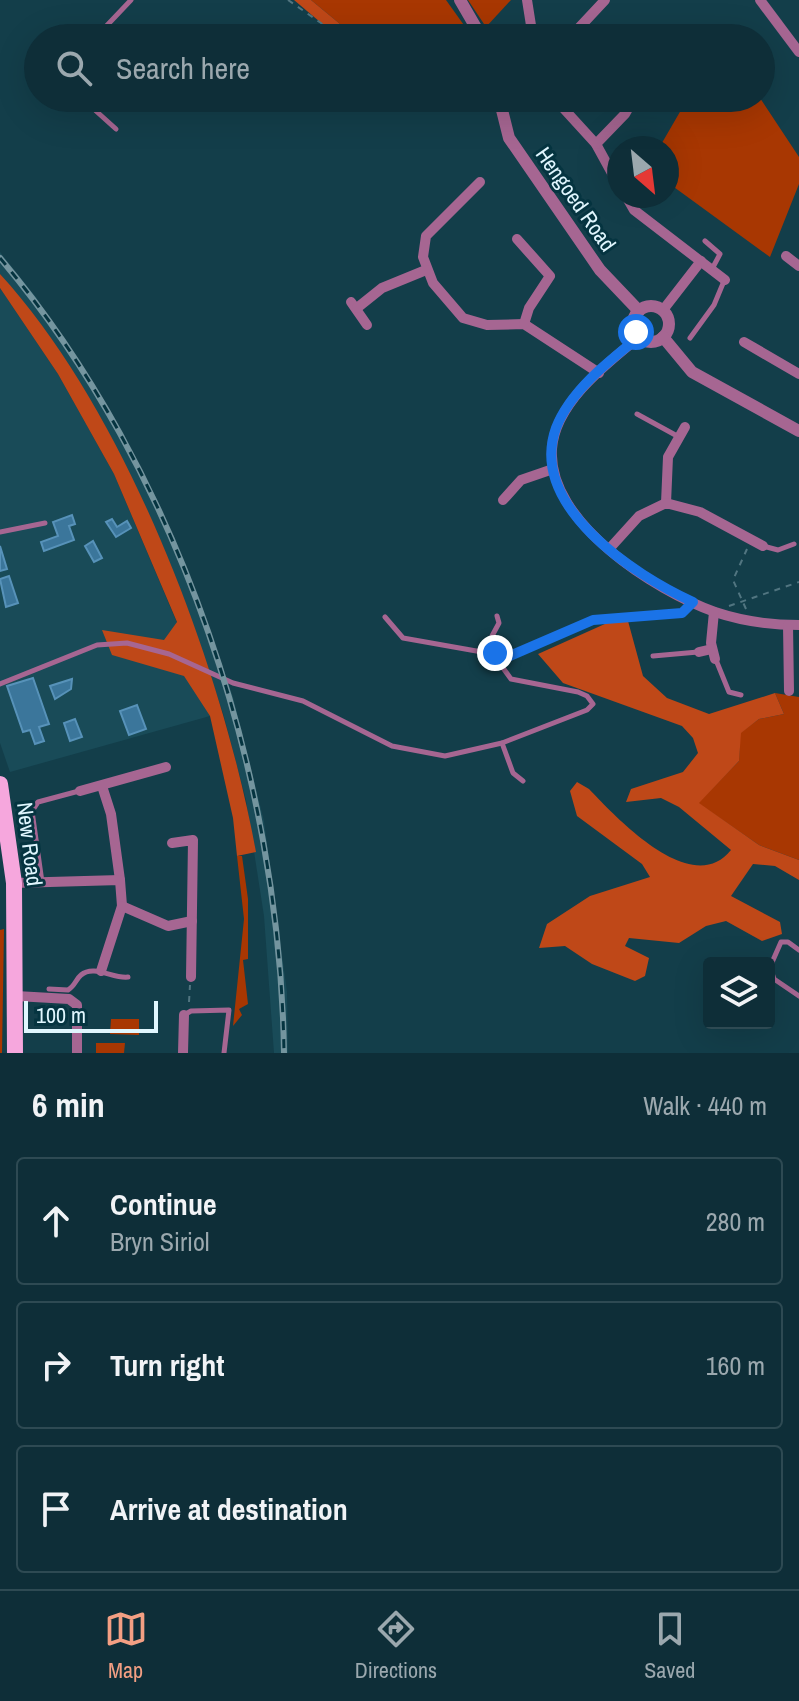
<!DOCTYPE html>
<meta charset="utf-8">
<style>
:root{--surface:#0e2e38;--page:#173640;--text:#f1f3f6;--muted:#9ba8ae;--line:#2e4a53;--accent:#f39f83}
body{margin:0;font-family:"Archivo Narrow",sans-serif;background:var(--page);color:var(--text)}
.controls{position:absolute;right:24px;bottom:24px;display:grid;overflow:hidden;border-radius:8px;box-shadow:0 8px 32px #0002}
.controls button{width:72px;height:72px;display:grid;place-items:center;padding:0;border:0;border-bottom:2px solid var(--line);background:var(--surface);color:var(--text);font:40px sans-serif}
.compass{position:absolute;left:607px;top:136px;width:72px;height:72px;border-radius:50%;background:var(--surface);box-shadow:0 8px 32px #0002;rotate:152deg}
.scale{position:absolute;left:24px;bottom:20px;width:134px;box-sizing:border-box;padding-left:8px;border:4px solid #e0f6fe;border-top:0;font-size:22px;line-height:28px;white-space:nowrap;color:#e0f6fe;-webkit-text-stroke:6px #053440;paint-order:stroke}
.stop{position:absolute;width:24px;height:24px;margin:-18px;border:6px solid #1a73e8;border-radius:50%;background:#fff}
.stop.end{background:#1a73e8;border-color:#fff;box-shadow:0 2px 8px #0008}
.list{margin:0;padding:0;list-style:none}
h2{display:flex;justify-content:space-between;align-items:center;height:104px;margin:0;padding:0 32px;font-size:34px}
h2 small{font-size:26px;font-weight:400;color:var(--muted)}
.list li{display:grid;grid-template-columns:52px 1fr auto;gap:24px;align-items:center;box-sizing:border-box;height:128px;margin:0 16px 16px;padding:0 16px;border:2px solid var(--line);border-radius:8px}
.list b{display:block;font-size:30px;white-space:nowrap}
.list p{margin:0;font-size:26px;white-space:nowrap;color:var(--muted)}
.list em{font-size:26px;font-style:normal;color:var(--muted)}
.icon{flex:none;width:44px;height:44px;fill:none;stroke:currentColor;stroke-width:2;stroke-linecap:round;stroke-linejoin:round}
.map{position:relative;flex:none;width:799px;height:1053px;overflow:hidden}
.search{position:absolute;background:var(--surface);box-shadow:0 8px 32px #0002;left:24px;right:24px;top:24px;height:88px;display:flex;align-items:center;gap:20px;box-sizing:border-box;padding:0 28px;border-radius:44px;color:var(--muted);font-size:30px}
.sheet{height:536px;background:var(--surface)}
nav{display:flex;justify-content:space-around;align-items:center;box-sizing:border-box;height:112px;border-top:2px solid var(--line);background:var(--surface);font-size:22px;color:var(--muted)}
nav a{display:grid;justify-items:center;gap:4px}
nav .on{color:var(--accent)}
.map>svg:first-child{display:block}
.built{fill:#194b58}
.green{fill:#a83702}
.forest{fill:#bf4818}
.building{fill:#3b769b;stroke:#5792b9;stroke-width:2}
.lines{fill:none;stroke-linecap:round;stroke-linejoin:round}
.path{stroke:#517580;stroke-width:2;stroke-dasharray:6 6;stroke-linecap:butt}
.service{stroke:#a66692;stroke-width:5}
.minor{stroke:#a66692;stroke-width:10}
.tertiary{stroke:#a66692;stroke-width:12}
.primary{stroke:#f6a7dd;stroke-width:16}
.rail-casing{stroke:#74959f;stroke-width:6}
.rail{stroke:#053440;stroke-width:3;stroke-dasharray:9;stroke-linecap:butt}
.route{stroke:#1a73e8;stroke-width:10}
.labels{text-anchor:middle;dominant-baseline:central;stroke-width:6;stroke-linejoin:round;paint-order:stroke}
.street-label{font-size:22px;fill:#e0f6fe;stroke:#053440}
</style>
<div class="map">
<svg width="799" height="1053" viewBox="0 0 799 1053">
<rect width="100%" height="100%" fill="#133e4a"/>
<!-- built -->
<g class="built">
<path d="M0,252L36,297L117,423L158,501L213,639L233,697L264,821L287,992L288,1053H274L264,916L246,800L223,713L188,612L143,502L102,420L0,274Z"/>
<path d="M0,288L58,374L114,474L177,623L210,716L10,772L0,743Z"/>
</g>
<!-- green -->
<g class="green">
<path d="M311,0H446L471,35L357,38Z"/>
<path d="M468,0H511L486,27Z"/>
<path d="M688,98H760L799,157V184L770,257L667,182V148H659Z"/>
<path d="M775,693L799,697V860L759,845L698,803L739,761L740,733L759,719L784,714Z"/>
<path d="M237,856H242L248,899V959L243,960L248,1004L239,1009L242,1015L233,1026L244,919Z"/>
<path d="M4,929L2,1053H0V930Z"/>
<path d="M111,1019H139V1035L110,1034Z"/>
<path d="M96,1043H125L124,1053H96Z"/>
</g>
<!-- forest -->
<g class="forest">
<path d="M294,0H311L357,38H339Z"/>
<path d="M0,274C128,414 222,667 256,852L237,856L233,818L210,716L184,676L112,655L102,630L164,640L177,622L114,474L58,374L0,288Z"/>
<path d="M628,621L643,676L667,698L709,714L775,693L784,714L759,719L741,733L739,761L699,803L759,845L799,860V880L775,866L753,864L731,896L780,922L782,934L762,941L726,921L706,926L679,943L629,938L625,946L649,958L645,976L635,981L592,964L565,946L539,948L547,924L590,896L650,877L642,864L577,816L570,791L577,782L589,789C617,818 692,899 731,850L679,807L661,798L626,802L631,789L683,772L698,753L693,738L682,726L563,683L538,654L607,623Z"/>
</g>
<!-- building -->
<g class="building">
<path d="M72,515L75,524L69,526L74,540L44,551L41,542L58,536L53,522Z"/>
<path d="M112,519L117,527L127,521L131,528L116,537L106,522Z"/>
<path d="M93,541L102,558L94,562L85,546Z"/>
<path d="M0,546L7,569L0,571Z"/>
<path d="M9,576L18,603L6,607L0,579Z"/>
<path d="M33,678L49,724L39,727L44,741L35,744L30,730L23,732L7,686Z"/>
<path d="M72,679L71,689L55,699L50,686Z"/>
<path d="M137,705L146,729L129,735L120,711Z"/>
<path d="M75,719L82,737L70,741L64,723Z"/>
</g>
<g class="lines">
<!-- path -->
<g class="path">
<path d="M288,0L321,23L335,38"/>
<path d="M729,606L799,582"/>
<path d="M746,609L733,580L747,549"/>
<path d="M507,659L585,624"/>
<path d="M189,1002L190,985"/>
</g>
<!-- service -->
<g class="service">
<path d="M95,38L131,0"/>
<path d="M89,98L96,111L116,129"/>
<path d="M705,241L720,254L712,269"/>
<path d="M690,338L714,305L724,281"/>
<path d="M637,414L679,437"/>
<path d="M0,532L45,523"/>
<path d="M763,546L778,550L794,544"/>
<path d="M593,620L682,613L693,603"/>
<path d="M653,656L698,652"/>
<path d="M495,657L492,636L499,623L497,616"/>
<path d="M716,660L729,692L741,695"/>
<path d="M0,684L97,645L127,643L169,654L233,683L303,701L392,746L445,756L502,743L587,710L593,704L587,696L578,692L511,679L495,657L482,652L403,638L385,617"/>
<path d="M502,743L513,773L523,781"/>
<path d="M42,882L32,811L38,802L79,791"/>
<path d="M799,950L788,942H781L770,967L774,979L799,996"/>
<path d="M49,989L68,990C75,986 76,979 81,975C94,964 113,979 128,977"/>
<path d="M184,1015L191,1011L229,1010L224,1053"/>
</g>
<!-- minor -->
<g class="minor">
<path d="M527,0L533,38"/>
<path d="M760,0L799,52"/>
<path d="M554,38L577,30L605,0"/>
<path d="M554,98L596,144L619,186"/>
<path d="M596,144L625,114L634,98"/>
<path d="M480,182L426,236L423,257L433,283L463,318L487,325L524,324L599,373"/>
<path d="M626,196L634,210L725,280"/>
<path d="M517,239L550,276L529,308L524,324"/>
<path d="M786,256L799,266"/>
<path d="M351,302L367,325"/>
<path d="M357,308L382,288L426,270"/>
<path d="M663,310L701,261"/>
<path d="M639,337C606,364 555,403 552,449C547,522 655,591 715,612C742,621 771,625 799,625"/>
<path d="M744,342L799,374"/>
<path d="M503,500L521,480L553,469"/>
<path d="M666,503L668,457L685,427"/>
<path d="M610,548L639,516L666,503L700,512L763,546"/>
<path d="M714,612L711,643L715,659"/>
<path d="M788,625L789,691"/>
<path d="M699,652L712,649"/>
<path d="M102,786L111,814L120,880"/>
<path d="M80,791L166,767"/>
<path d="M172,843L193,840L191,977"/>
<path d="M14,883L120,880L122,906L101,971"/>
<path d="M122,906L168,926L192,921"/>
<path d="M16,996L69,999L77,1005V1053"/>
<path d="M183,1053L184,1015"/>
</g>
<!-- tertiary -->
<g class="tertiary">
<path d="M460,0L482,38"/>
<path d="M499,98L509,138L600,270L639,311"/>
<circle cx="651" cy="324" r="18"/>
<path d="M663,337L692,372L799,431"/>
</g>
<!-- primary -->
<path class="primary" d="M0,784L14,883L15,1053"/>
<defs>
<path id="rail" d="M0,258C180,471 280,776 284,1053"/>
</defs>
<!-- rail casing -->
<use href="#rail" class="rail-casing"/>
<!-- rail -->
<use href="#rail" class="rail"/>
</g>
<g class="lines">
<!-- route -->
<path class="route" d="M495,653L498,661L593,620L682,613L693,602C634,575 528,506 556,428C570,391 610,360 639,337L636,332"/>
</g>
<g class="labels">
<!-- street labels -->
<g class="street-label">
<text transform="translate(576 199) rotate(55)">Hengoed Road</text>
<text transform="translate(30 844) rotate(83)">New Road</text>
</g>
</g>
</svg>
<div class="controls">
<button><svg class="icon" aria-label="layers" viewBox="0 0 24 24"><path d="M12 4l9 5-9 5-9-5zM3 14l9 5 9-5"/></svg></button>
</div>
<svg class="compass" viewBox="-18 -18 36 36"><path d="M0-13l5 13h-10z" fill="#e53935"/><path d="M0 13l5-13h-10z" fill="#9ba8ae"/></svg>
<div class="scale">100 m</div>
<div class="stop" style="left:636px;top:332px"></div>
<div class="stop end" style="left:495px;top:653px"></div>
<div class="search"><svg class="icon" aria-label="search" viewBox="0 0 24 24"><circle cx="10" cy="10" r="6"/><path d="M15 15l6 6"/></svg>Search here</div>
</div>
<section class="sheet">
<h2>6 min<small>Walk · 440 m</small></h2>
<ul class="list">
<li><svg class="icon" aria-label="ahead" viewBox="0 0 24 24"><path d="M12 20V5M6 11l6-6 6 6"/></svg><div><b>Continue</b><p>Bryn Siriol</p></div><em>280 m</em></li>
<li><svg class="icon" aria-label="right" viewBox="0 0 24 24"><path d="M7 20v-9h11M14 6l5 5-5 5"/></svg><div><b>Turn right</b></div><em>160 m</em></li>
<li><svg class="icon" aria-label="arrive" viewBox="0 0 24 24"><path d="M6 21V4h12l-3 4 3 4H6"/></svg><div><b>Arrive at destination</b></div></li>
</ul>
</section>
<nav>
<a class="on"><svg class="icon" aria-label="map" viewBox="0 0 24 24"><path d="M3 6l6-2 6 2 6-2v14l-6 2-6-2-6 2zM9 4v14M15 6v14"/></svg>Map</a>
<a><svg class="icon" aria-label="directions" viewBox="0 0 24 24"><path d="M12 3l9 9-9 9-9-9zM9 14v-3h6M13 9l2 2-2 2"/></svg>Directions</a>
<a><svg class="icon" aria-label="saved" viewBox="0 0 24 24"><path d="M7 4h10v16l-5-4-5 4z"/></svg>Saved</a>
</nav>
